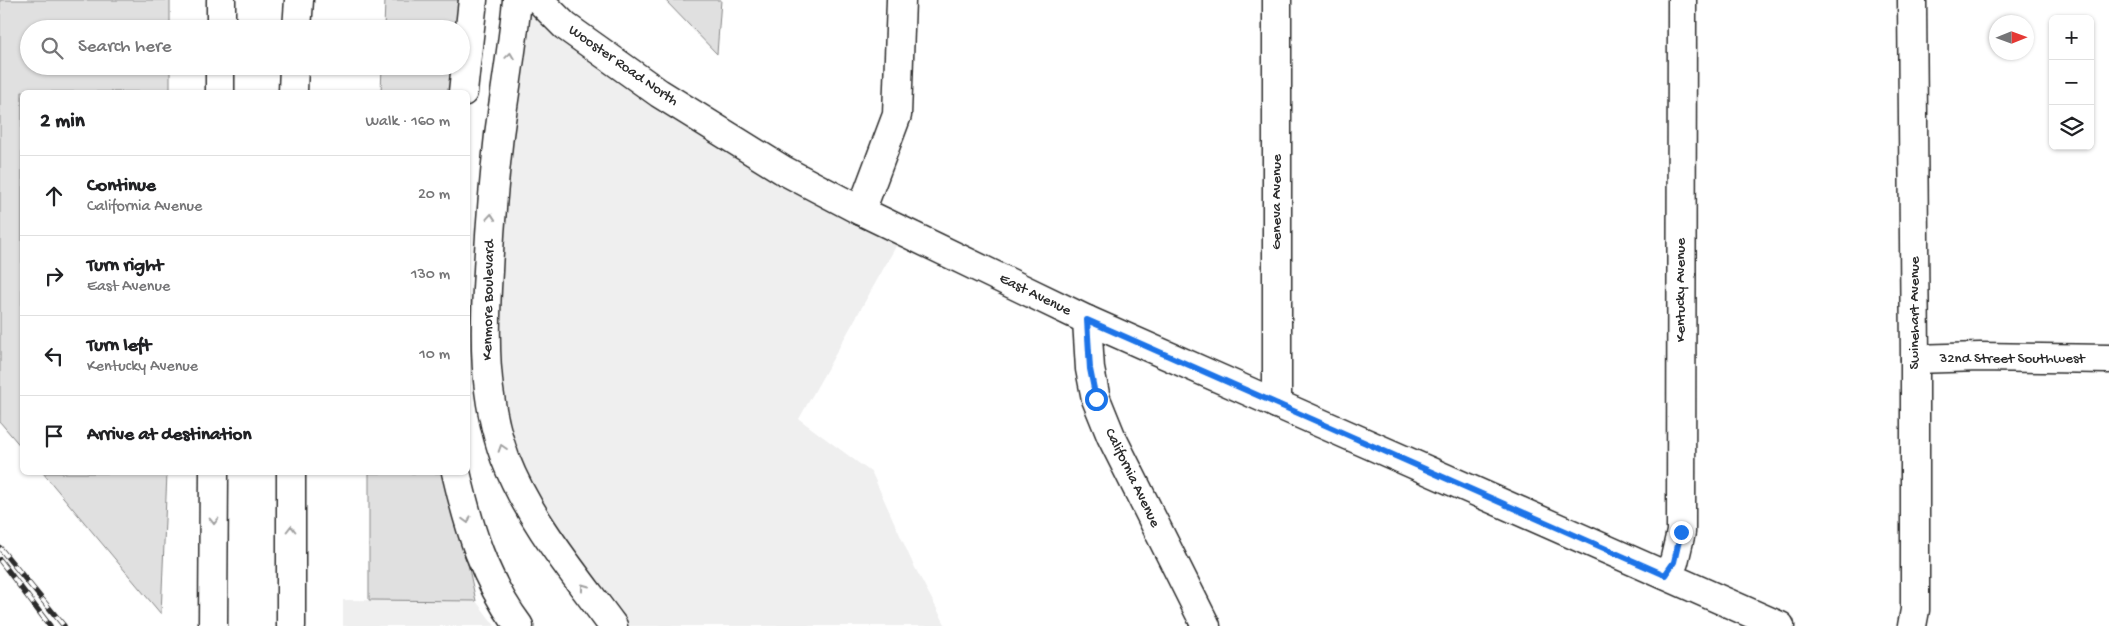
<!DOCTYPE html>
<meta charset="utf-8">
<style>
:root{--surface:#fff;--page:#f6f6f6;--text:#202124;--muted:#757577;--line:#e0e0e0}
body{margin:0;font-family:"Gochi Hand",sans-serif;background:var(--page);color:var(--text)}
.controls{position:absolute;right:15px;top:15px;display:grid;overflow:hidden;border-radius:8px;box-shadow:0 1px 4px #0004}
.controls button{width:45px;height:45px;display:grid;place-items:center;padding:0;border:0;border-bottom:1px solid var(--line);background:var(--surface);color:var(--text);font:25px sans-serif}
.compass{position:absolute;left:1989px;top:15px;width:45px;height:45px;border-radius:50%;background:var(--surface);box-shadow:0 1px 4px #0004;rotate:89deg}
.stop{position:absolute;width:15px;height:15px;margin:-11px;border:4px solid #1a73e8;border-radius:50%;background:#fff}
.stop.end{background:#1a73e8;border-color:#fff;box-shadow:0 1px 5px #0008}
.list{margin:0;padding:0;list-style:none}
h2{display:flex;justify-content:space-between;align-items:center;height:65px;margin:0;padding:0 20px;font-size:21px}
h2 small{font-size:16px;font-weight:400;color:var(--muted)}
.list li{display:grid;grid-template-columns:32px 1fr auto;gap:15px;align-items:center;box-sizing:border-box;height:80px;padding:0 20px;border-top:1px solid var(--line)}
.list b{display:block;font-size:19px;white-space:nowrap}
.list p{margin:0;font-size:16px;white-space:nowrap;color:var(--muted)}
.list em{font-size:16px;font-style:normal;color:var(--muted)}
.icon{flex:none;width:28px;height:28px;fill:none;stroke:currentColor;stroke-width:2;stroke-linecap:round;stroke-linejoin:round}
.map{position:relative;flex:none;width:2109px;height:626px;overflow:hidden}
.search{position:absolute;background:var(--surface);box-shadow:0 1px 4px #0004;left:20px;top:20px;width:450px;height:55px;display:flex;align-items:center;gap:12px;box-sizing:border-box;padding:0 18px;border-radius:28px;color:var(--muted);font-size:19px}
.panel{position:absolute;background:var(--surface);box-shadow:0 1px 4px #0004;left:20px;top:90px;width:450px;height:385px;border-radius:8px}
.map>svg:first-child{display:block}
.built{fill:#efefef}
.green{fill:#e0e0e0;stroke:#868686}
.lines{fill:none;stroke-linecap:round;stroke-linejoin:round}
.minor-casing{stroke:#2b2b2b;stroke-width:31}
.major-casing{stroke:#2b2b2b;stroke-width:31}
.highway-casing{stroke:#2b2b2b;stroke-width:31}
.minor{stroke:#fff;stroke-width:28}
.major{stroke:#fff;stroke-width:28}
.highway{stroke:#fff;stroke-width:28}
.rail-casing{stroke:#2b2b2b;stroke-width:5.5}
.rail{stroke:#fff;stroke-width:4;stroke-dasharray:11;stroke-linecap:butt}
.oneway{stroke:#a0a0a0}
.route{stroke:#1a73e8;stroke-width:6}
.labels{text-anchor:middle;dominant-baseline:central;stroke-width:4;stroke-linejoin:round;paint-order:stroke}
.street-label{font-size:15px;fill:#2b2b2b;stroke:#fff}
</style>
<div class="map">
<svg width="2109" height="626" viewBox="0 0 2109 626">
<rect width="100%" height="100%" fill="#fff"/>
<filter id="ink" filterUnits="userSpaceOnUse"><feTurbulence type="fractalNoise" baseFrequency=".02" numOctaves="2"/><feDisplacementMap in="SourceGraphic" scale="10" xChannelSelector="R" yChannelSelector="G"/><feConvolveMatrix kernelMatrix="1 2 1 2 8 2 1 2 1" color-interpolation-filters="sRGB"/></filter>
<g filter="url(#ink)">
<!-- built -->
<g class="built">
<path d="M525,0L899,241L799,419L872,473L913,564L946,626H613L530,495L501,417L495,309Z"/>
<path d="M343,600L476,601L495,626H343Z"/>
</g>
<!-- green -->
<g class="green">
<path d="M0,0H170V29H29V66H170V92H22V448L0,422Z"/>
<path d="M385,0H460L458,29H384Z"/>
<path d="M665,0H721L717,54Z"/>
<path d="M382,66H455L453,92H381Z"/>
<path d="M43,473H167L161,614Z"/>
<path d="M369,473H448L476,601L369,600Z"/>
</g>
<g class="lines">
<defs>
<g id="minor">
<path d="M1277,0V404"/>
<path d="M861,211L897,115L901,0"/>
<path d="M1087,320L1090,369L1096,399L1111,436L1206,626"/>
<path d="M1915,359L1980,357L2109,359"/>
<path d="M1665,575L1674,562L1681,532L1682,0"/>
<path d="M1912,626L1915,610V359L1912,0"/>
</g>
<g id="major">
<path d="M517,0C513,45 505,90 499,135C494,180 490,226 488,271C484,334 483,398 505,458C529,520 574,573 613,626"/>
<path d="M539,0L565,26L659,93L783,170L861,211L1087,320L1780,626"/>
<path d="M463,92L473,0"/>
<path d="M456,472C469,528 484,579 519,626"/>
</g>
<g id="highway">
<path d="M221,29V0"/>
<path d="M297,29L299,0"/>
<path d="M220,92V66"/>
<path d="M293,92L294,66"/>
<path d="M291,472V626"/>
<path d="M213,626L214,472"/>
</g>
</defs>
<!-- minor casing -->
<use href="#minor" class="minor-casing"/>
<!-- major casing -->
<use href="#major" class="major-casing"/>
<!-- highway casing -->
<use href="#highway" class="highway-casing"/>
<!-- minor -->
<use href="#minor" class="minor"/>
<!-- major -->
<use href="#major" class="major"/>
<!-- highway -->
<use href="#highway" class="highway"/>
<defs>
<g id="rail">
<path d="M0,548L64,626"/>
<path d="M0,560L50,626"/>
</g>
</defs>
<!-- rail casing -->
<use href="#rail" class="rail-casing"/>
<!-- rail -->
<use href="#rail" class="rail"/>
</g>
<!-- one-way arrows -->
<defs><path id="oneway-chevron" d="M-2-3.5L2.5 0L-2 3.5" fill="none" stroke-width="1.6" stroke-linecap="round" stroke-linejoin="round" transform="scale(1.25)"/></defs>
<g class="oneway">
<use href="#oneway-chevron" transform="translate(510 56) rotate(-82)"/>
<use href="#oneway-chevron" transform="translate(491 217) rotate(-85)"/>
<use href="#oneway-chevron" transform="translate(502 448) rotate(-108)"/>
<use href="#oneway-chevron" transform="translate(467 520) rotate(74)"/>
<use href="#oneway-chevron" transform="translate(214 521) rotate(90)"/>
<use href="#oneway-chevron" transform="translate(291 529) rotate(-90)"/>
<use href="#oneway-chevron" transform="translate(584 587) rotate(-126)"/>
</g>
</g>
<g class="lines" filter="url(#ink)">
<!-- route -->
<path class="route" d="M1096,399L1090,369L1087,320L1665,575L1674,562L1681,532"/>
</g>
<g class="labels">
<!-- street labels -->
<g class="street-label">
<text transform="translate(623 66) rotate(35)">Wooster Road North</text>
<text transform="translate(1277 202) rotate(-90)">Geneva Avenue</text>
<text transform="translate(1681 290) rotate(-90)">Kentucky Avenue</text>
<text transform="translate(1035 295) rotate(26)">East Avenue</text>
<text transform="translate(489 300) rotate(-89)">Kenmore Boulevard</text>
<text transform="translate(1915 313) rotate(-90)">Swinehart Avenue</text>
<text x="2012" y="359">32nd Street Southwest</text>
<text transform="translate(1132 478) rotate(64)">California Avenue</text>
</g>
</g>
</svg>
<div class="controls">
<button>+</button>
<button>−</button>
<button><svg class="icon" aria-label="layers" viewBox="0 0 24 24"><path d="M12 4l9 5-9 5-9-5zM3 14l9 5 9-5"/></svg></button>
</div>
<svg class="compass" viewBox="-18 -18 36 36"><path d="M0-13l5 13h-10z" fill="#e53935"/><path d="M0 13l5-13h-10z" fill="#757577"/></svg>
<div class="stop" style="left:1096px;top:399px"></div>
<div class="stop end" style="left:1681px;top:532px"></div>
<div class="search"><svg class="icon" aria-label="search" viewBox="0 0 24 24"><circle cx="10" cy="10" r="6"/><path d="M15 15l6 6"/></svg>Search here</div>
<section class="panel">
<h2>2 min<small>Walk · 160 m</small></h2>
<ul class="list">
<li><svg class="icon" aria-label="ahead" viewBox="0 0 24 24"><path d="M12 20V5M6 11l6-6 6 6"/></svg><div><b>Continue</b><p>California Avenue</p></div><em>20 m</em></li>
<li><svg class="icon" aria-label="right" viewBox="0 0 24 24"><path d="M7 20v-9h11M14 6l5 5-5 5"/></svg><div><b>Turn right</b><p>East Avenue</p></div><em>130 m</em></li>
<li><svg class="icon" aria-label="left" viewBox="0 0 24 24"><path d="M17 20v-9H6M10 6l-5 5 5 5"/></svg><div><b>Turn left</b><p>Kentucky Avenue</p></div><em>10 m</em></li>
<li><svg class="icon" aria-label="arrive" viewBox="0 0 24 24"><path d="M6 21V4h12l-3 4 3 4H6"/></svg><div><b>Arrive at destination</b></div></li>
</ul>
</section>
</div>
